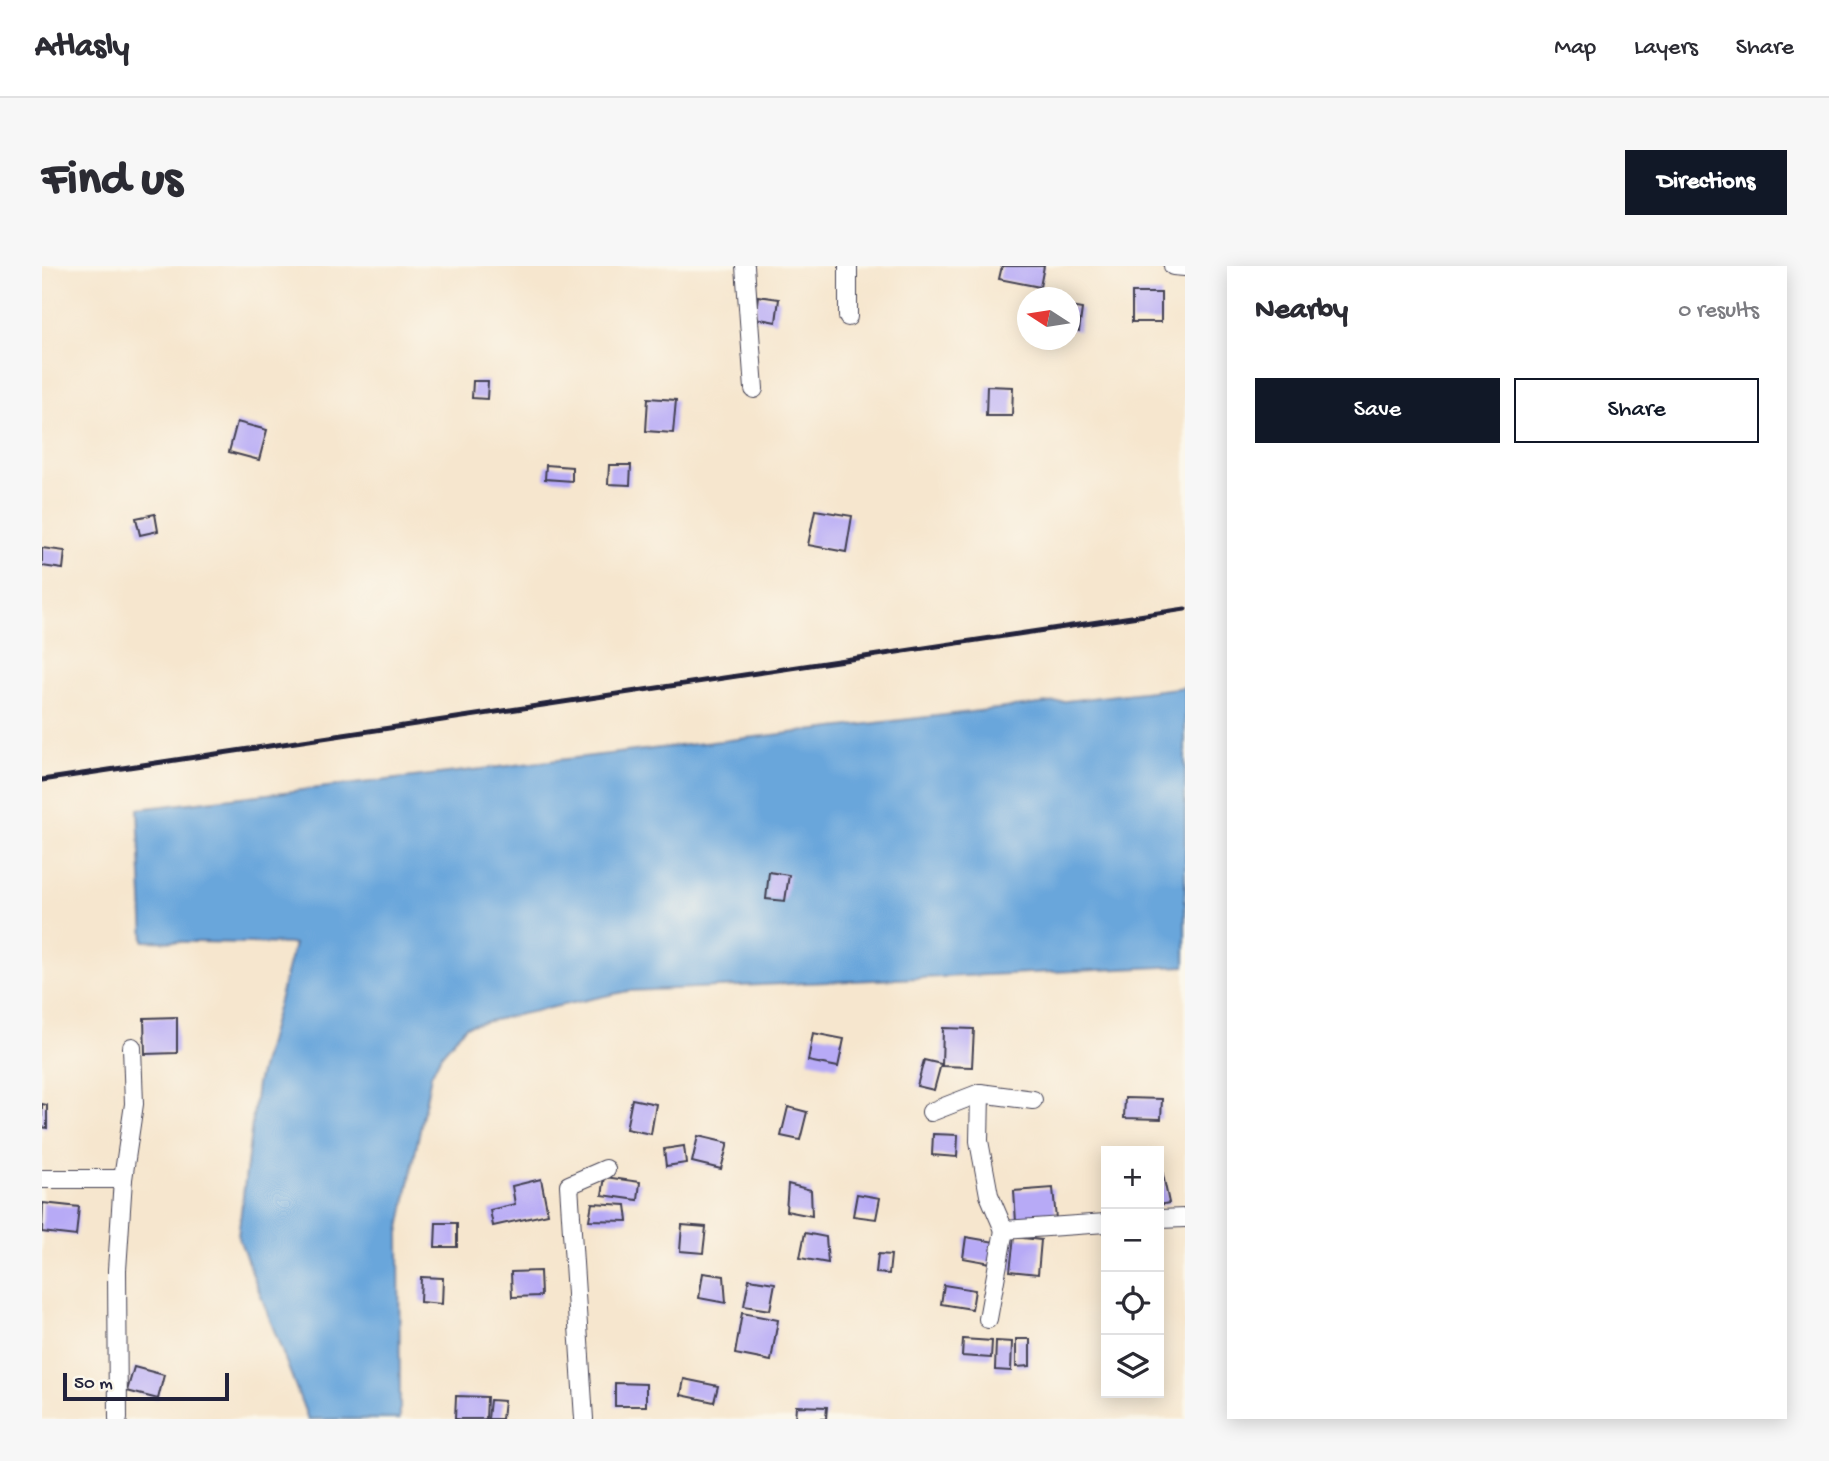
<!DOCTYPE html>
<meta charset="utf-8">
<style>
:root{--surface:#fff;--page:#f7f7f7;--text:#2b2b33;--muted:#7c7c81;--line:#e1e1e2;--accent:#111827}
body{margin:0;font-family:"Gochi Hand",sans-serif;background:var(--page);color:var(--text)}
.controls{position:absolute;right:21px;bottom:21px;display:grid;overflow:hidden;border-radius:0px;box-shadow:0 4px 18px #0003}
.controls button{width:63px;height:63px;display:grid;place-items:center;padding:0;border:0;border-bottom:2px solid var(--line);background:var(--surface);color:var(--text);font:35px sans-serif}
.compass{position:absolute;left:975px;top:21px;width:63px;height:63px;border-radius:50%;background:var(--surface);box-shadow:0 4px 18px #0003;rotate:282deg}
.scale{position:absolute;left:21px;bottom:18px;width:166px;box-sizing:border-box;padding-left:7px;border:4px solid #22223b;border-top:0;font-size:19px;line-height:24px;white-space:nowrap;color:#22223b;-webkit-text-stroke:5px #fbf7ec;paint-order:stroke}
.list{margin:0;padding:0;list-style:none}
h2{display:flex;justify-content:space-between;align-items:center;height:91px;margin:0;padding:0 28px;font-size:30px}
h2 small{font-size:23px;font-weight:400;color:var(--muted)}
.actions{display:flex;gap:14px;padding:21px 28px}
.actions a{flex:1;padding:16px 0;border:2px solid var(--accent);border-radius:0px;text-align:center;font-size:24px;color:var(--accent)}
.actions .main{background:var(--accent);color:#fff}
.icon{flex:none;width:38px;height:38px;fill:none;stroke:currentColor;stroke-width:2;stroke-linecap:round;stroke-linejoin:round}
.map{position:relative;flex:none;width:1143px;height:1153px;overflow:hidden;border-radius:0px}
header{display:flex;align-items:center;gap:42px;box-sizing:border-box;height:98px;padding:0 35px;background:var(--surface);border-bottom:2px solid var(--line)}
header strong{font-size:33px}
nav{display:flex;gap:38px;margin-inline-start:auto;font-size:24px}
.intro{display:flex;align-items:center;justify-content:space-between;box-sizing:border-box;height:168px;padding:0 42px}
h1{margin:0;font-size:49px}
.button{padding:18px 32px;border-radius:0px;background:var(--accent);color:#fff;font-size:24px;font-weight:700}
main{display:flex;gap:42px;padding:0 42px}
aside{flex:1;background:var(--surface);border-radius:0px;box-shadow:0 4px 18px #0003}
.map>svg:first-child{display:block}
.water{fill:#69a6db;stroke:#46648b;stroke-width:2}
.building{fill:#b7aaf6}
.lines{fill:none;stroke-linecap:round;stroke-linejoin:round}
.minor-casing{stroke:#423f51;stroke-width:20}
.minor{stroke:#fff;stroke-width:18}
.rail{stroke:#22223b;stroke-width:5}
</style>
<header>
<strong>Atlasly</strong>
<nav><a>Map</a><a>Layers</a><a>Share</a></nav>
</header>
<div class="intro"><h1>Find us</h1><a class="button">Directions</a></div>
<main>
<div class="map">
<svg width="1143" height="1153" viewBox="0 0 1143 1153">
<rect width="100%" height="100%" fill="#fbf7ec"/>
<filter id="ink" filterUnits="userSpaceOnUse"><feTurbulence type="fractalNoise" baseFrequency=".0143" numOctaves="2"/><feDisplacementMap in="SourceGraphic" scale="14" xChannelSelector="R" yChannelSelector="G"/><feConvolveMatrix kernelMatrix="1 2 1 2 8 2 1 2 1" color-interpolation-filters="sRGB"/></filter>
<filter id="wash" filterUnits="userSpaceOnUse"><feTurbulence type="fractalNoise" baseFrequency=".00686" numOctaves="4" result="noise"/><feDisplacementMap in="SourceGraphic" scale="28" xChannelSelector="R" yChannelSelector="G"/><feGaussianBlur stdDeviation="1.57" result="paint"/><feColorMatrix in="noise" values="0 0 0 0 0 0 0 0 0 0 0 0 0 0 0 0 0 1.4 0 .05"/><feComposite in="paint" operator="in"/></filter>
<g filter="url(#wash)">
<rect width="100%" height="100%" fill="#f6e6ce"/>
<!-- water -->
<path class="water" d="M1143,421V700L586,725L424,760L399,789L389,809L357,967L358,1153H266L196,970L215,818L252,678L102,675L96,543Z"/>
<g id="blocks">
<!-- building -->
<g class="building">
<path d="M960,0H1002L998,21L957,13Z"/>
<rect x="1090" y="27" width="29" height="29"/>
<path d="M716,30L737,33L734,56L713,52Z"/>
<path d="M1028,41L1040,43L1037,65L1028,63Z"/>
<path d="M431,115H446L445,133L430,132Z"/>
<path d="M945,120L971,121L970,150H944Z"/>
<path d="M606,132L634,134L631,167L604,165Z"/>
<path d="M195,156L225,164L217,194L187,186Z"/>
<path d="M504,199L530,201V215L503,213Z"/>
<path d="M567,199H589L588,219L566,218Z"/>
<path d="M773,244L810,250L804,286L766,279Z"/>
<path d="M113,248L116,265L98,269L94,252Z"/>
<path d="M0,282L23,285L21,303L0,300Z"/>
<path d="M727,606L747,609L743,635L724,633Z"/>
<path d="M135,751V787L103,788L102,752Z"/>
<path d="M901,762L932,763L930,801L900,800Z"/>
<path d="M771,767L802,773L796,801L766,795Z"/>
<path d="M882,794L899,798L892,824L875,820Z"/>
<path d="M1083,832L1120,833L1119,853L1082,852Z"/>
<path d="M590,833L614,838L609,868L584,863Z"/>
<path d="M0,838L5,839V862L0,861Z"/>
<path d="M746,841L765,846L758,874L739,870Z"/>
<path d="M891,868L916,869L915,891L890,889Z"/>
<path d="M656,870L686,877L679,903L650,896Z"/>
<path d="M642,880L644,897L624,900L622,883Z"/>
<path d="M1120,904L1127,937L1117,939V905Z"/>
<path d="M563,911L598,916L596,934L560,929Z"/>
<path d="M499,913L506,948L451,960L448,944L473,938L470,920Z"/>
<path d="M746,918L769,924L770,950L744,945Z"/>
<path d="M1011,922L1014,953L974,956L972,925Z"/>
<path d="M815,928L838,932L834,953L811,950Z"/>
<path d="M1,937L37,941L34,970L0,966Z"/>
<path d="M550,937L584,939L586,955L547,954Z"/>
<path d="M394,957H415V981H393Z"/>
<path d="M640,959L664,961L661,987L638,985Z"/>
<path d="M763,967L784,971L786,997L758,992Z"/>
<path d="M924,971L953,976L949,997L921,992Z"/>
<path d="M972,971L999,974L996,1008L968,1005Z"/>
<path d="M836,988L849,989L847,1008L834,1007Z"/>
<path d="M498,1005L499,1030L470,1031L469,1006Z"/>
<path d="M661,1007L682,1010L684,1037L657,1032Z"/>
<path d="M379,1011L401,1012L400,1038L378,1036Z"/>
<path d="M707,1013L733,1017L728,1044L702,1040Z"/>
<path d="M902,1019L933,1024L930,1043L899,1038Z"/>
<path d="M700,1047L736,1054L729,1095L693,1088Z"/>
<path d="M921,1073L950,1075L949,1092L920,1090Z"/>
<path d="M974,1073H988V1100L974,1101Z"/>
<path d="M954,1075L970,1076L969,1105L953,1104Z"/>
<path d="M92,1101L122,1109L116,1133L85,1125Z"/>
<path d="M642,1113L676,1120L672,1136L639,1129Z"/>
<path d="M573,1117L604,1118V1140H573Z"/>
<path d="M414,1130L445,1131L444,1153H413Z"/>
<path d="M448,1134L462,1135L460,1153H446Z"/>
<path d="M754,1140L785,1141L784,1153H753Z"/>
</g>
</g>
</g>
<g filter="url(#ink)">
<use href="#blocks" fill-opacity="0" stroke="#423f51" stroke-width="2"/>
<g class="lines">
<defs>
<g id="minor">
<path d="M703,0L712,123"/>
<path d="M806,0V51"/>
<path d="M1131,0L1143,1"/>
<path d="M938,827L937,875L947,929L962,964L1064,957"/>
<path d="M889,846L938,827L991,834"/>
<path d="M0,913H81"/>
<path d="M1117,953L1143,952"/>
<path d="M946,1053L962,964"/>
<path d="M76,1153L75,1004L81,913L92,838L90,781"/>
<path d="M542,1153L527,919L564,903"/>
</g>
</defs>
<!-- minor casing -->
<use href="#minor" class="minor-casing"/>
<!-- minor -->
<use href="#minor" class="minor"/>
<!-- rail -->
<path class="rail" d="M0,514L1143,343"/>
</g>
</g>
</svg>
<div class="controls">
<button>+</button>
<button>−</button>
<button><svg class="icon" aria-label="locate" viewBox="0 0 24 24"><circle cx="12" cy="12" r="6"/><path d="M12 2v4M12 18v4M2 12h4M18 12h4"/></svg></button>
<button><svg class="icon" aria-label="layers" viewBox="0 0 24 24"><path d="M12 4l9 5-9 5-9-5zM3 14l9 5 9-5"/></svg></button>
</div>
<svg class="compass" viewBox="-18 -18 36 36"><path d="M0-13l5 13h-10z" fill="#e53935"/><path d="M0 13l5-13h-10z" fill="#7c7c81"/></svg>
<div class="scale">50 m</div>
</div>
<aside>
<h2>Nearby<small>0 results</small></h2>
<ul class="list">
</ul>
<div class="actions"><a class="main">Save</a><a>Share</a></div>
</aside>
</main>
